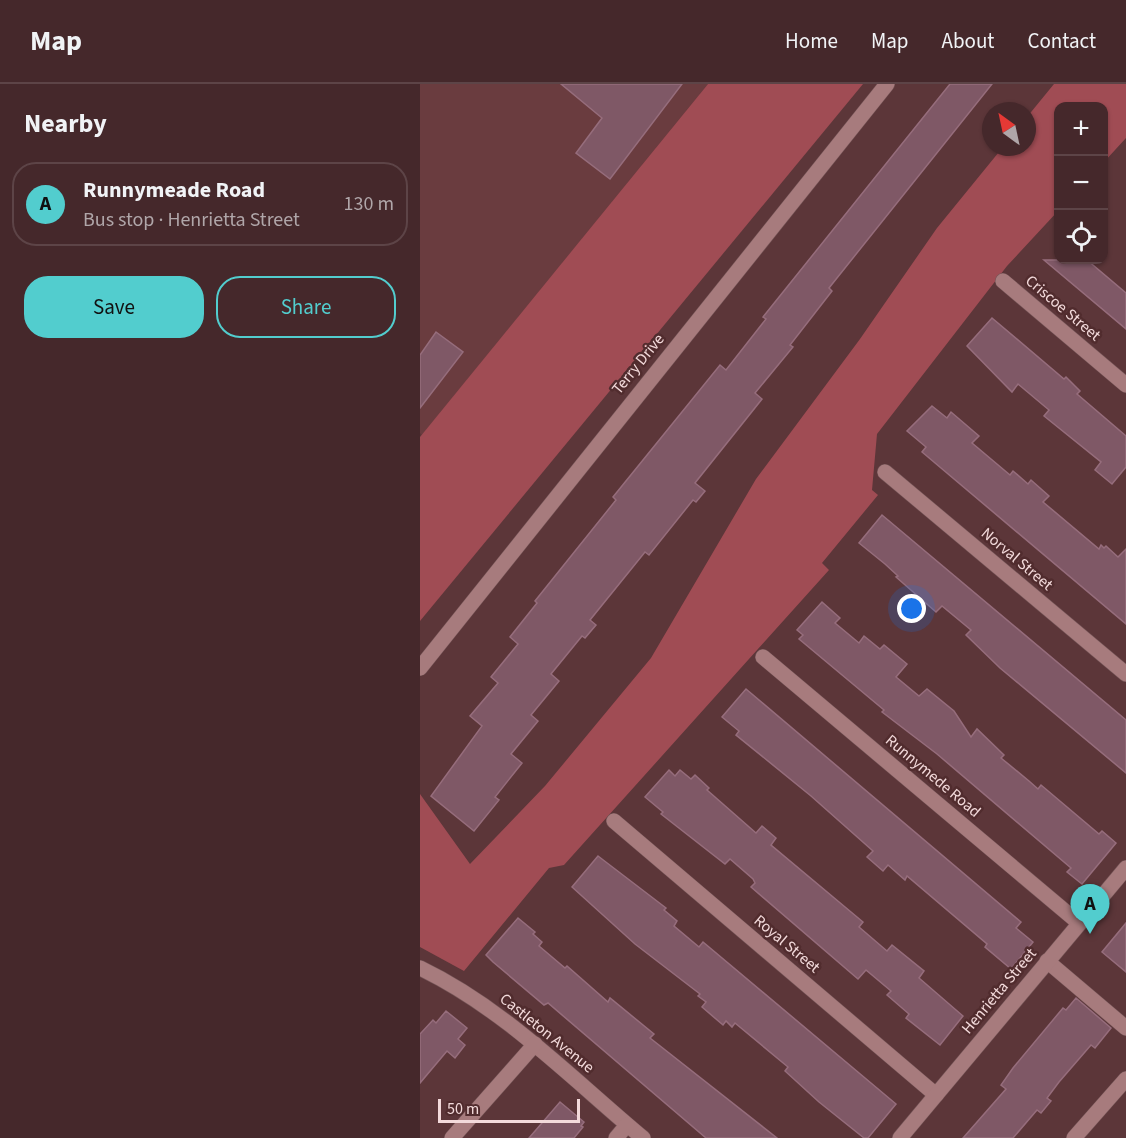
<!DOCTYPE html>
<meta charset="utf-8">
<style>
:root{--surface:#45282b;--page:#4f3437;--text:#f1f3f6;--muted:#b0a6a9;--line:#5d4447;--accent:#52cdce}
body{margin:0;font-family:"Source Sans 3",sans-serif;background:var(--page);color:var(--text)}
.controls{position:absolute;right:18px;top:18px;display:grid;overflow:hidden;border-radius:12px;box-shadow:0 2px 4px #0004}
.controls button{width:54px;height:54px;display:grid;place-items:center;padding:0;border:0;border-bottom:2px solid var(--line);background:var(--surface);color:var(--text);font:30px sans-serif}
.compass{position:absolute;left:562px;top:18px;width:54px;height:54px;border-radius:50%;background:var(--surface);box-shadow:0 2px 4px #0004;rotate:327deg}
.scale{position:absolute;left:18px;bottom:15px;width:142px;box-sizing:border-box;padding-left:6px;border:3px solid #f3dadb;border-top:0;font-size:16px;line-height:21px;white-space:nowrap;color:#f3dadb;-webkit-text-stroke:4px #512c2e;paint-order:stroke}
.you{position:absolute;left:492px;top:525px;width:21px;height:21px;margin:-15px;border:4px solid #fff;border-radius:50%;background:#1a73e8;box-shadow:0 0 0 9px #1a73e833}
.badge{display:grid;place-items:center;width:39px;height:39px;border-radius:50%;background:var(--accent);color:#111;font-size:20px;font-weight:700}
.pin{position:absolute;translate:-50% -50px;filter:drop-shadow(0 2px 3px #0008)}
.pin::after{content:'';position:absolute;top:32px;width:21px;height:18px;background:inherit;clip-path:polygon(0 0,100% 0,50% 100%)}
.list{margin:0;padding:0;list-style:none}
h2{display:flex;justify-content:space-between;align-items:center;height:78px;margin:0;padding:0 24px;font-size:26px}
h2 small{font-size:20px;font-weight:400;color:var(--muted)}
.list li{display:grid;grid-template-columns:39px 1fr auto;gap:18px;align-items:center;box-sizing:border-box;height:84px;margin:0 12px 12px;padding:0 12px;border:2px solid var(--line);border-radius:24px}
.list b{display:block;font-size:22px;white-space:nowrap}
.list p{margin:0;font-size:20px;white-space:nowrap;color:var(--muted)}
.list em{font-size:20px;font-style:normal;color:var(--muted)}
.actions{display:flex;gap:12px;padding:18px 24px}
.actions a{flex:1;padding:14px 0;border:2px solid var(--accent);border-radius:24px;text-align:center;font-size:21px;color:var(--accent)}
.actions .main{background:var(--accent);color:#111}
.icon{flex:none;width:33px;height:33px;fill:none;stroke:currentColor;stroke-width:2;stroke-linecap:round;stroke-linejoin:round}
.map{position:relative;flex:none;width:706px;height:1054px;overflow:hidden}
header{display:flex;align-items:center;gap:36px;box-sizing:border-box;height:84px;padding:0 30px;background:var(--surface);border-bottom:2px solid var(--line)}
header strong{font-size:28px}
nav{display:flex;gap:33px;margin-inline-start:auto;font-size:21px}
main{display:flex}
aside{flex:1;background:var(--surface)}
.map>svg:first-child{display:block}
.built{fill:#6a3c3f}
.green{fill:#a04c54}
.building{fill:#7f5866;stroke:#966d7c;stroke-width:1.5}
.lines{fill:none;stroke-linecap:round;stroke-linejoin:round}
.minor-casing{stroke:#765658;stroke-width:16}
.minor{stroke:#a77b7d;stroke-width:15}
.labels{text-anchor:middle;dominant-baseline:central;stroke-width:5;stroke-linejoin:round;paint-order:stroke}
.street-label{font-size:16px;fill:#f3dadb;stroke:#512c2e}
</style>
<header>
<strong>Map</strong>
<nav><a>Home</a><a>Map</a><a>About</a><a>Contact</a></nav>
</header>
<main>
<aside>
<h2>Nearby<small></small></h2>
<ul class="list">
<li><span class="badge">A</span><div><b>Runnymeade Road</b><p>Bus stop · Henrietta Street</p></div><em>130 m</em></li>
</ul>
<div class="actions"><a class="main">Save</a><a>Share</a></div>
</aside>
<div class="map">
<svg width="706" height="1054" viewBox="0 0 706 1054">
<rect width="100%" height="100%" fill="#5c3639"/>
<!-- built -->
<path class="built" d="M0,0H288L2,351L0,349Z"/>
<!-- green -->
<g class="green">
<path d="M288,0H443L0,537V353Z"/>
<path d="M634,0H706V54L684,78V22H638V127L587,182L457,350L452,406L458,411L402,479L409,486L144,781L129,784L44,887L0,863V710L50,780L125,702L231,574L336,395L440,255L517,144L583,63H607V33Z"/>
</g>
<!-- building -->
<g class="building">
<path d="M141,0H262L190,95L156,69L182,34Z"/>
<path d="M530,0H572L409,204L412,207L370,261L373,263L335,309L342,315L275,399L285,407L276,418L273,416L229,471L225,468L170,536L176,541L165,554L162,552L131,590L139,597L111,631L118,637L91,670L102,679L75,713L79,716L54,747L11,712L62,642L50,632L78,599L71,593L98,560L90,553L117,519L115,517L196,416L193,413L300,281L306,286L346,235L343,233Z"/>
<path d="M624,176H667L706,209V245Z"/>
<path d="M572,234L644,295L646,293L660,307L657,310L706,352V383L692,400L675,386L681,378L624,332L629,326L598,300L592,308L547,262Z"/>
<path d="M16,248L43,268L0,324V271Z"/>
<path d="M512,322L527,334L531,328L559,352L552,359L590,391L593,387L608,400L611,396L629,412L623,418L679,465L681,461L684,464L686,462L698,473L706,465V540L502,368L506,363L487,347Z"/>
<path d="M462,431L706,636V689L580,584L546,551L551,546L522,522L516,528L476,493L478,492L465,480L439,459Z"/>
<path d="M402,518L420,534L415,539L439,559L444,552L460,565L464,561L487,580L476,593L499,612L507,605L534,627L551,653L557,645L584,671L581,674L609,697L618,705L621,701L679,750L682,747L696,759L662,800L647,788L651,784L517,670L462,628L464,626L379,555L383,551L377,546Z"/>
<path d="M326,605L601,838L596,844L613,858L591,885L565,863L567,860L487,792L485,796L468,781L463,787L447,773L453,767L391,712L316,651L319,647L302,633Z"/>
<path d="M249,686L255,692L260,686L271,695L275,691L289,704L287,706L336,749L342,742L356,754L351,761L443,838L439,843L467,867L472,861L504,887L499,894L543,932L520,961L486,934L489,930L467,911L471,907L446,886L438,895L331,803L335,799L333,795L310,775L305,780L241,730L243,728L225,713Z"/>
<path d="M178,772L246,824L244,826L257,837L254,842L279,863L283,858L476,1020L448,1054H444L399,1018L365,987L368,983L315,939L312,943L306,937L303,941L282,923L286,918L278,912L280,910L215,860L152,803Z"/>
<path d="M98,834L115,848L113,850L122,858L119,862L145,884L147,882L188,918L190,914L234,950L230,954L357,1054H286L128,919L124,921L73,878L66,871Z"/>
<path d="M706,839V888L682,868Z"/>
<path d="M656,914L691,944L675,964L671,961L639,998L627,1014L631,1017L621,1029L617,1026L593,1054H543L586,1005L581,1001L593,984L643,924L646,926Z"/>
<path d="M26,927L47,944L38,955L45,961L35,974L27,967L0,999V950L13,936L16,939Z"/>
<path d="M140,1018L164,1038L161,1042L163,1043L154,1054H109Z"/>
</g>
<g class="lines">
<defs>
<g id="minor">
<path d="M583,197L706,301"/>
<path d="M465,388L706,590"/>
<path d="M343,573L659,839"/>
<path d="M0,584L467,0"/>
<path d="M194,737L516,1011"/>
<path d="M627,877L706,944"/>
<path d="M0,884C85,925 151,994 223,1054"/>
<path d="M32,1054L115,960"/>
<path d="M196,1054L207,1041"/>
<path d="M480,1054L706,784"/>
<path d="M654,1054L706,995"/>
</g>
</defs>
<!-- minor casing -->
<use href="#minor" class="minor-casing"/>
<!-- minor -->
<use href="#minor" class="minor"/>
</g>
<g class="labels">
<!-- street labels -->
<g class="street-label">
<text transform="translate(643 224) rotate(40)">Criscoe Street</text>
<text transform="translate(218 280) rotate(-51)">Terry Drive</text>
<text transform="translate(597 475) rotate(40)">Norval Street</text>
<text transform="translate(513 692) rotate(40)">Runnymede Road</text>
<text transform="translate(367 860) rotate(40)">Royal Street</text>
<text transform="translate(579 907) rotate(-50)">Henrietta Street</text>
<text transform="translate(127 949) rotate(39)">Castleton Avenue</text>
</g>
</g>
</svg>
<div class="controls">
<button>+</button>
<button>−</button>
<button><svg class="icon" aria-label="locate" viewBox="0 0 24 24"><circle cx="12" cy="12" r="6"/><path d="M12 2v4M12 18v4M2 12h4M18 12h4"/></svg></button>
</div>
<svg class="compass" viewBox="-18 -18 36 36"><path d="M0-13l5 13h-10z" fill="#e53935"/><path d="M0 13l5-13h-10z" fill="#b0a6a9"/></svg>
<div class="scale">50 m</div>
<div class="you"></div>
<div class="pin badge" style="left:670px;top:850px">A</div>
</div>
</main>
